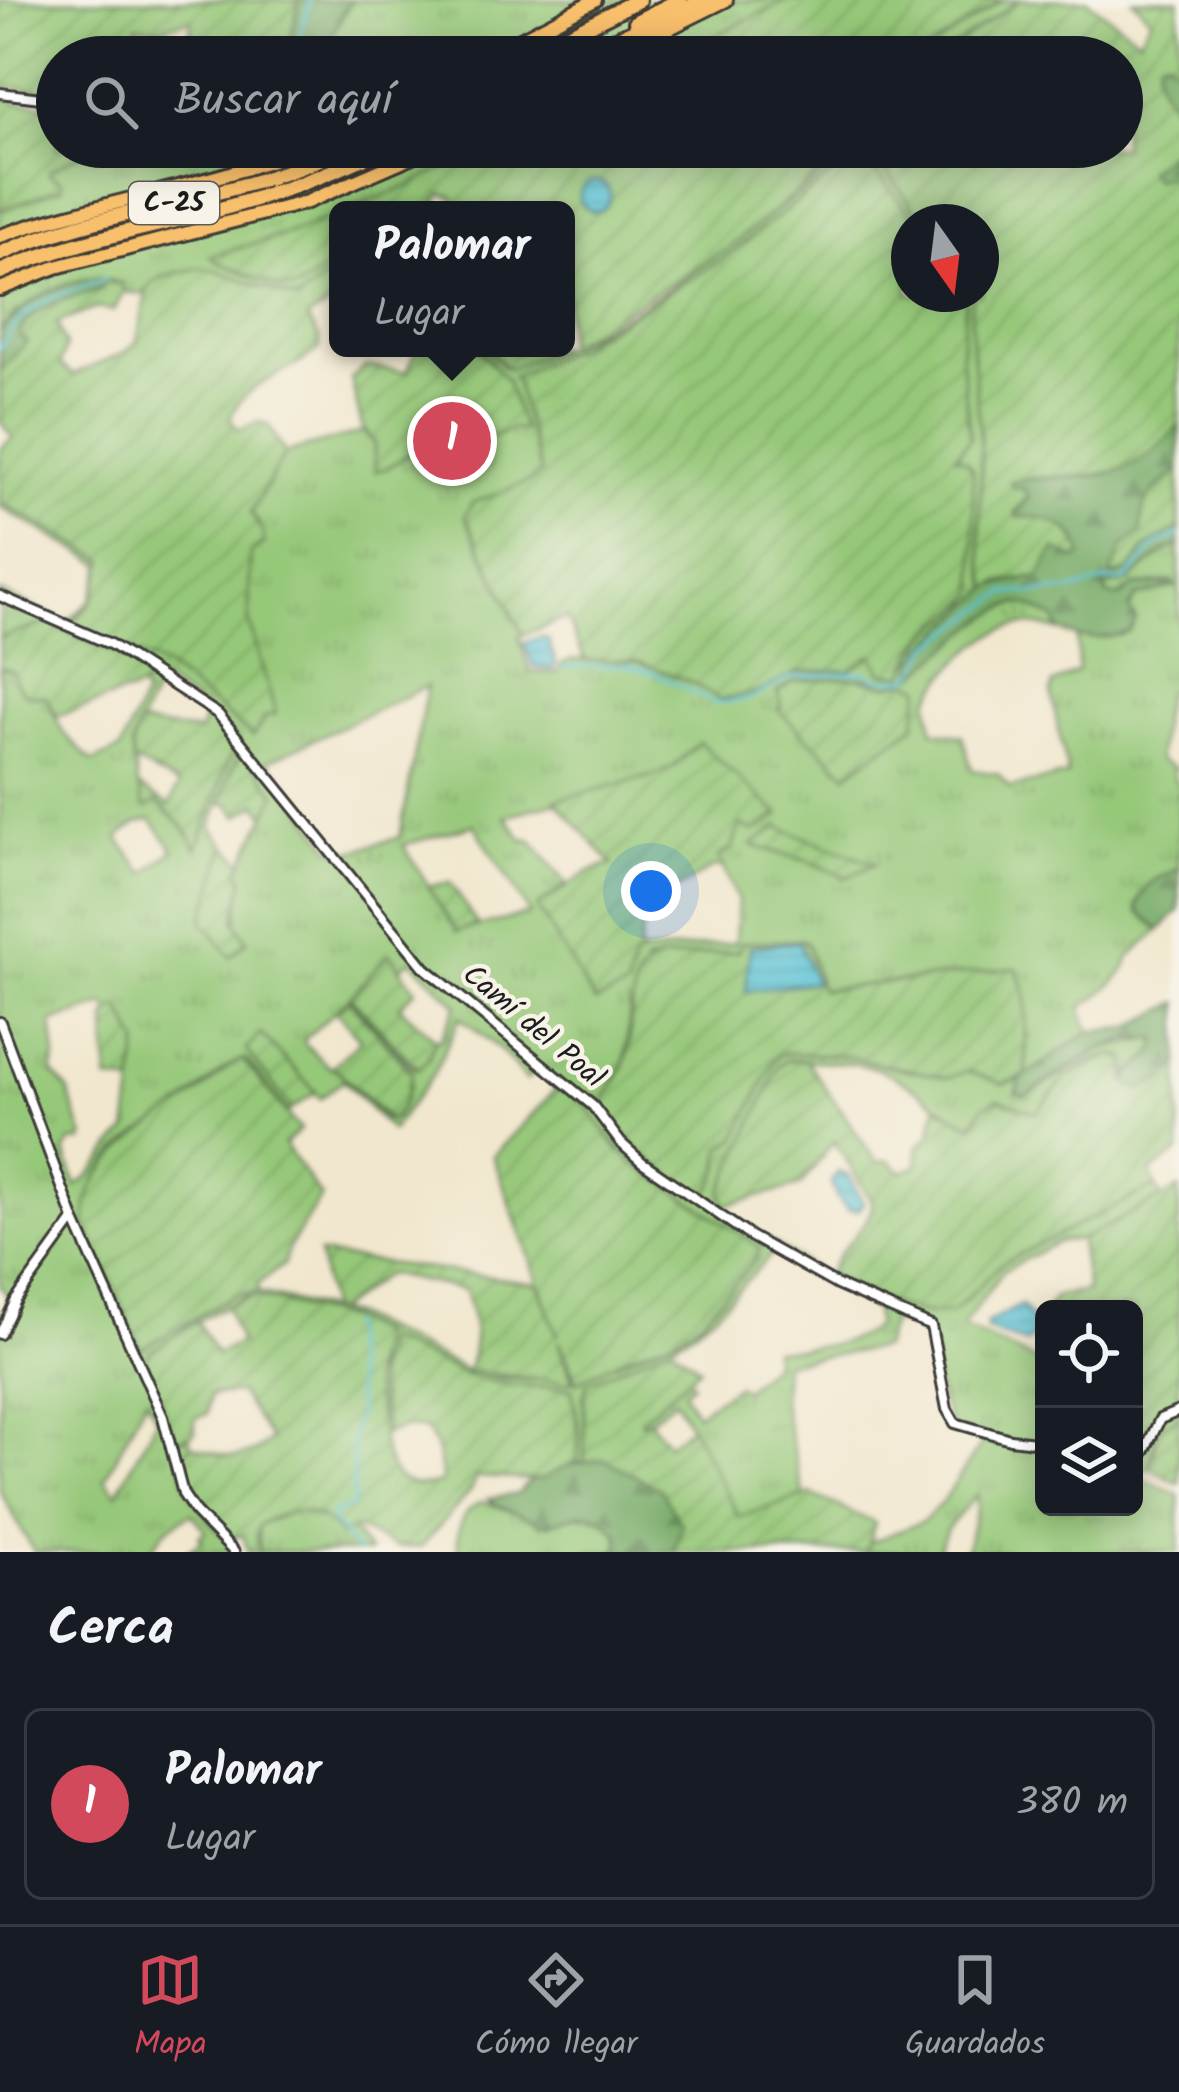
<!DOCTYPE html>
<html lang="es">
<meta charset="utf-8">
<style>
:root{--surface:#171b24;--page:#20242c;--text:#f1f3f6;--muted:#9ea1a6;--line:#363941;--accent:#d1495b}
body{margin:0;font-family:Kalam,sans-serif;background:var(--page);color:var(--text)}
.controls{position:absolute;right:36px;bottom:36px;display:grid;overflow:hidden;border-radius:18px;box-shadow:0 6px 30px #0003}
.controls button{width:108px;height:108px;display:grid;place-items:center;padding:0;border:0;border-bottom:3px solid var(--line);background:var(--surface);color:var(--text);font:60px sans-serif}
.compass{position:absolute;left:891px;top:204px;width:108px;height:108px;border-radius:50%;background:var(--surface);box-shadow:0 6px 30px #0003;rotate:166deg}
.you{position:absolute;left:651px;top:891px;width:42px;height:42px;margin:-30px;border:9px solid #fff;border-radius:50%;background:#1a73e8;box-shadow:0 0 0 18px #1a73e833}
.badge{display:grid;place-items:center;width:78px;height:78px;border-radius:50%;background:var(--accent);color:#fff;font-size:39px;font-weight:700}
.pin{position:absolute;translate:-50% -50%;border:6px solid #fff;box-shadow:0 3px 12px #0006}
.popup{position:absolute;left:329px;top:201px;width:246px;height:156px;box-sizing:border-box;display:grid;place-content:center;border-radius:18px;background:var(--surface);filter:drop-shadow(0 3px 9px #0005);font-size:39px;white-space:nowrap;color:var(--muted)}
.popup b{font-size:45px;color:var(--text)}
.popup::after{content:'';position:absolute;left:50%;top:100%;margin-left:-24px;border:24px solid transparent;border-top-color:var(--surface)}
.list{margin:0;padding:0;list-style:none}
h2{display:flex;justify-content:space-between;align-items:center;height:156px;margin:0;padding:0 48px;font-size:51px}
h2 small{font-size:39px;font-weight:400;color:var(--muted)}
.list li{display:grid;grid-template-columns:78px 1fr auto;gap:36px;align-items:center;box-sizing:border-box;height:192px;margin:0 24px 24px;padding:0 24px;border:3px solid var(--line);border-radius:18px}
.list b{display:block;font-size:45px;white-space:nowrap}
.list p{margin:0;font-size:39px;white-space:nowrap;color:var(--muted)}
.list em{font-size:39px;font-style:normal;color:var(--muted)}
.icon{flex:none;width:66px;height:66px;fill:none;stroke:currentColor;stroke-width:2;stroke-linecap:round;stroke-linejoin:round}
.map{position:relative;flex:none;width:1179px;height:1552px;overflow:hidden}
.search{position:absolute;background:var(--surface);box-shadow:0 6px 30px #0003;left:36px;right:36px;top:36px;height:132px;display:flex;align-items:center;gap:30px;box-sizing:border-box;padding:0 42px;border-radius:66px;color:var(--muted);font-size:45px}
.sheet{height:372px;background:var(--surface)}
nav{display:flex;justify-content:space-around;align-items:center;box-sizing:border-box;height:168px;border-top:3px solid var(--line);background:var(--surface);font-size:33px;color:var(--muted)}
nav a{display:grid;justify-items:center;gap:6px}
nav .on{color:var(--accent)}
.map>svg:first-child{display:block}
.grass{fill:url(#grass-tufts);stroke:#59724a;stroke-width:3;fill-rule:evenodd}
.forest{fill:url(#forest-firs);stroke:#4a6442;stroke-width:3}
.garden{fill:url(#garden-furrows);stroke:#59724a;stroke-width:3}
.water{fill:url(#water-rules);stroke:#3b7079;stroke-width:3}
.lines{fill:none;stroke-linecap:round;stroke-linejoin:round}
.stream{stroke:#5ac3d6;stroke-width:3}
.minor-casing{stroke:#3c3a37;stroke-width:14}
.trunk-casing{stroke:#3c3a37;stroke-width:18}
.motorway-casing{stroke:#3c3a37;stroke-width:20}
.minor{stroke:#fff;stroke-width:8}
.trunk{stroke:#f8bf6c;stroke-width:12}
.motorway{stroke:#f8bf6c;stroke-width:14}
.labels{text-anchor:middle;dominant-baseline:central;stroke-width:9;stroke-linejoin:round;paint-order:stroke}
.shield{fill:#f7f3e8;stroke:#5e5c59;stroke-width:3}
.shield-label{font-size:27px;font-weight:bold;fill:#1c1c1c}
.street-label{font-size:30px;fill:#1c1c1c;stroke:#f7f3e8}
</style>
<div class="map">
<svg width="1179" height="1552" viewBox="0 0 1179 1552">
<defs>
<pattern id="grass-tufts" width="24" height="20" patternUnits="userSpaceOnUse" patternTransform="scale(3)"><rect width="24" height="20" fill="#96c879"/><path d="M3 7l-1-3M5 7V3M7 7l1-3M15 17l-1-3M17 17v-4M19 17l1-3" fill="none" stroke="#81ab68"/></pattern>
<pattern id="forest-firs" width="22" height="20" patternUnits="userSpaceOnUse" patternTransform="scale(3)"><rect width="22" height="20" fill="#78ac69"/><path d="M5 1l3.5 6h-7zM16 11l3.5 6h-7z" fill="#628b56"/></pattern>
<pattern id="garden-furrows" width="10" height="10" patternUnits="userSpaceOnUse" patternTransform="scale(3)"><rect width="10" height="10" fill="#96c879"/><path d="M-1 1l2-2M0 10L10 0M9 11l2-2" fill="none" stroke="#81ab68"/></pattern>
<pattern id="water-rules" width="6" height="5" patternUnits="userSpaceOnUse" patternTransform="scale(3)"><rect width="6" height="5" fill="#5ac3d6"/><path d="M0 2.5h6" fill="none" stroke="#4ea7b7"/></pattern>
</defs>
<rect width="100%" height="100%" fill="#f7f3e8"/>
<filter id="ink" filterUnits="userSpaceOnUse"><feTurbulence type="fractalNoise" baseFrequency=".00833" numOctaves="2"/><feDisplacementMap in="SourceGraphic" scale="24" xChannelSelector="R" yChannelSelector="G"/><feConvolveMatrix kernelMatrix="1 2 1 2 8 2 1 2 1" color-interpolation-filters="sRGB"/></filter>
<filter id="wash" filterUnits="userSpaceOnUse"><feTurbulence type="fractalNoise" baseFrequency=".004" numOctaves="4" result="noise"/><feDisplacementMap in="SourceGraphic" scale="48" xChannelSelector="R" yChannelSelector="G"/><feGaussianBlur stdDeviation="2.7" result="paint"/><feColorMatrix in="noise" values="0 0 0 0 0 0 0 0 0 0 0 0 0 0 0 0 0 1.4 0 .05"/><feComposite in="paint" operator="in"/></filter>
<g filter="url(#wash)">
<rect width="100%" height="100%" fill="#f1e7ce"/>
<!-- grass -->
<g class="grass">
<path d="M351,0H788L672,57H320Z"/>
<path d="M1002,0H1019L940,57H919Z"/>
<path d="M157,147H487L407,187L348,210H338V214L300,230L211,256L246,274L292,289L338,261V269C328,277 313,296 301,299C279,305 225,264 183,271C165,275 154,277 144,294L123,292L122,284C78,266 29,298 0,331V211L62,187L50,175V169L86,151L97,157Z"/>
<path d="M850,147H868L925,222H918L859,153L719,262L578,346L515,376L541,473L469,524L523,635L519,637L530,672L558,673L561,664L571,660L636,661L691,682L720,700L757,693L798,672L850,670L872,655L883,673L905,675C915,639 943,622 971,600L955,457L970,438L961,356L966,294H972C968,349 980,401 981,455C982,497 974,548 990,588L915,660L918,674C935,655 996,604 1021,604C1035,604 1043,615 1056,619L1058,630C1048,628 1038,625 1028,625C988,625 947,668 929,700L933,731L962,735L972,770L998,774L1009,788L1068,775L1051,693L1053,684L1078,671L1077,637L1122,635L1135,620L1129,609L1136,597L1175,586L1172,581L1136,586L1118,597L1107,595L1105,585C1140,582 1148,555 1179,546V688L1169,689C1160,701 1161,738 1158,756L1159,761L1176,769L1172,771L1179,789V868C1157,878 1144,883 1137,907L1160,930L1129,958C1128,975 1096,998 1081,1008L1090,1031L1026,1075V994L1016,968L821,990L804,940L742,943L740,951L647,962L631,1004L625,1061L600,1107L646,1157L701,1196L720,1169L722,1147L737,1138L774,1060L782,1053L840,1055L911,1071H966L1003,1084L1021,1079L1016,1092L1030,1094L1103,1049L1155,1038L1158,1044L1156,1052L1128,1075L1124,1057C1090,1048 1055,1088 1037,1113L998,1099L983,1107L973,1124C942,1112 919,1088 890,1074C860,1060 826,1063 795,1059L784,1061L722,1191L727,1205L720,1208C773,1243 872,1313 935,1313C967,1314 976,1282 999,1265C1040,1235 1109,1211 1156,1186L1161,1199L1080,1240L1060,1241L1003,1271L962,1327L1044,1365V1507H1134V1453C1153,1435 1146,1407 1179,1403V1416C1156,1428 1152,1443 1150,1468L1138,1471V1477L1179,1495V1552H965L977,1508V1494L947,1529L937,1552H866L868,1543L924,1521L943,1501L987,1436L952,1428L941,1402L926,1330L891,1321L883,1348L784,1362L782,1402L804,1496L739,1518L675,1399L644,1425L640,1420L687,1377L693,1383L684,1391L696,1414L737,1385L744,1390L773,1362V1349C803,1349 854,1347 876,1325L874,1309L773,1253L715,1313L687,1335L583,1398L587,1447L583,1462L573,1465C586,1444 575,1413 572,1389L507,1385L469,1376L388,1341L383,1410L386,1434L381,1435L372,1385L378,1334L346,1318L254,1296L244,1297L184,1328L145,1360L178,1440L189,1437L191,1445L181,1458L206,1518L238,1552H186L202,1540L199,1536L206,1531L192,1513L166,1529L149,1552H34L0,1491V1316L10,1299L0,1286V667L13,671L15,682L25,694L46,697L64,734L93,762L121,749L145,694L140,689L152,677L47,623L0,638V592L67,622L91,600L103,565L0,507V502L105,560L92,601L72,624L167,668L253,736L265,717L275,713L249,623L250,552L259,548L260,525L251,513L285,453L363,432L374,441L375,470L387,468L426,443L453,454L512,429H523L492,362L478,348H487L503,367C620,341 753,228 848,154ZM863,677L888,685L907,681L915,725L847,774L779,710L782,705L777,692L795,681ZM161,681L203,708L238,744L228,761L197,847L183,826L156,802L144,807C127,748 132,734 161,681ZM427,686L400,837L353,851L332,849L268,761ZM699,742L755,830L739,826L732,848L718,857L738,901L735,943L644,953L634,958L627,987L595,1001L538,907L567,884L531,840H523L505,816L656,775L672,768ZM234,765L276,794L239,871C249,890 233,909 238,929L203,921L225,852L226,845L211,827ZM151,819L174,850L145,874L118,838L137,823ZM474,825L530,914L457,931L403,845ZM754,846L874,865L845,877L808,861ZM394,958L400,968L411,960L457,1005L440,1040L435,1039L428,1059L418,1069L411,1067L350,997ZM348,999L411,1084L395,1118L386,1120L333,1066L330,1068L305,1044L304,1040ZM105,1005L112,1011L121,1010L139,1043L127,1132C108,1148 97,1174 76,1186L65,1152L72,1141L81,1142L84,1138L68,1090L52,1072L56,1057L52,1022ZM460,1017L503,1052L526,1080L537,1070L561,1084L635,1164L759,1246L757,1258L703,1318L679,1336L574,1380L537,1283L572,1380L508,1379L468,1371L351,1315L251,1291C209,1296 177,1335 136,1345C130,1327 126,1309 118,1292C90,1232 66,1196 126,1144C142,1131 162,1120 180,1107C198,1094 224,1061 247,1060L288,1113L292,1109L247,1050L260,1034L320,1099L343,1080L391,1131L434,1073ZM146,1398L157,1418L117,1493L105,1479Z"/>
<path d="M481,1502L526,1514L549,1524C575,1512 617,1507 620,1547L613,1552H459C455,1532 461,1512 481,1502Z"/>
<path d="M294,1510C315,1513 330,1526 351,1529L369,1552H260L258,1525Z"/>
</g>
<!-- forest -->
<g class="forest">
<path d="M299,0H351L320,57H287Z"/>
<path d="M1171,59L1179,72V108C1164,100 1153,76 1159,60Z"/>
<path d="M1179,145V174L1154,179L1148,174L1150,163Z"/>
<path d="M95,278L104,280L106,286C74,298 42,303 20,331L28,341L0,371V331C29,298 52,286 95,278Z"/>
<path d="M1179,425V469C1151,497 1142,490 1142,533L1123,547L1115,577L1129,571L1146,547L1179,528V546L1165,551L1129,581L1104,587L1107,595L1120,597L1135,586L1174,583L1175,587L1136,597L1129,609L1136,619L1130,631C1108,640 1079,641 1058,630L1056,619C1042,615 1034,604 1020,604C992,604 937,660 914,676L915,660L928,644L992,586L1039,577L1055,549L1075,559L1078,541C1063,518 1037,520 1015,515L1028,498L1025,490L1011,486L1010,481C1085,472 1124,491 1179,425Z"/>
<path d="M1179,868V911L1160,930L1138,912C1139,883 1157,879 1179,868Z"/>
<path d="M1179,1002V1066L1162,1080L1141,1090L1126,1082C1133,1065 1156,1060 1158,1040C1112,1029 1062,1074 1025,1096L1016,1092L1021,1079L1090,1031L1129,1028Z"/>
<path d="M605,1459L660,1489L682,1525L674,1552H613L620,1546L619,1535C588,1499 577,1518 541,1525C523,1511 506,1514 488,1499L518,1494C532,1472 578,1461 605,1459Z"/>
</g>
<!-- garden -->
<g class="garden">
<path d="M0,0H299L287,57H188L191,19L159,29L137,26L136,50L100,57H57V92L0,86Z"/>
<path d="M788,0H1002L919,57H672Z"/>
<path d="M1019,0H1087L1139,39L1151,19L1133,0H1179V72L1168,58L1159,60C1153,76 1164,100 1179,108V145L1147,170L1154,179L1179,174V425C1122,493 1086,469 1010,481L1011,486L1025,490L1028,496L1015,512L1017,517C1046,516 1075,523 1082,556L1075,559L1055,549L1039,577L1000,582L990,588C974,549 983,497 981,455C980,401 968,349 972,294H981V222H925L868,147H1122V57H940Z"/>
<path d="M0,96L21,103L57,105V147H157L97,157L86,151L50,170V175L62,181V187L0,211Z"/>
<path d="M487,147H850L851,149L728,248L566,346V210H456L453,197L442,194L430,210H348L407,187Z"/>
<path d="M860,153L918,222H909V294H966L961,356L970,438L955,456L966,460L973,471L976,593C951,621 914,634 905,675L883,673L872,655L850,670L798,672L757,693L720,700L691,682L637,661L585,660L566,618L523,635L465,516L472,503L531,481L541,473L514,376L578,346L719,262Z"/>
<path d="M338,214V261L297,289L281,288L217,262L211,256L295,232Z"/>
<path d="M199,268L216,270L298,300L338,269V302L307,318L320,339V348C292,375 244,379 230,419L238,430L259,422L268,424L285,453L251,513L263,533L264,543L250,553L249,623L276,714L265,717L253,736L167,668L71,624L92,601L105,560L0,502V449L13,437L0,421V371L27,342L19,336C29,304 74,297 102,289L105,282L122,284L123,292L114,311L96,308L57,323L66,346L60,365L73,375L122,354L136,343C152,287 131,281 199,268Z"/>
<path d="M417,348H478L506,380L524,430L512,429L437,458L425,443L387,468L375,471L374,441L362,427L351,379L366,366L407,372Z"/>
<path d="M487,348H561L508,369Z"/>
<path d="M1179,469V528L1146,547L1129,571L1110,577L1123,547L1141,533C1143,488 1149,499 1179,469Z"/>
<path d="M47,623L122,657L153,676L140,689L57,716L45,696L25,694L15,682L12,671L0,667V638Z"/>
<path d="M856,677L885,685L907,681L921,687L915,725L847,774L778,710L782,707L777,692L795,681Z"/>
<path d="M205,710L238,744L228,761L197,849L183,826L156,802L148,808L144,807L138,786L169,806L179,785L133,761L132,745L139,724L200,732Z"/>
<path d="M699,742L780,815L753,831L740,825L732,848L718,857L724,868L714,867L645,908L639,951L644,953L634,959L627,988L595,1002L537,907L590,871L612,864L555,800L656,775L676,765Z"/>
<path d="M244,751L276,794L266,815L258,804L238,816L229,804L220,803L234,765Z"/>
<path d="M778,827L875,864L847,877L808,861L752,845Z"/>
<path d="M226,845L243,862L239,871L244,880L235,920L247,941L231,957L203,921Z"/>
<path d="M450,882L477,924L457,932L428,887Z"/>
<path d="M800,940L807,944L821,990L1016,968L1026,994V1075L1003,1084L967,1071L948,1078L840,1055L782,1053L774,1060L737,1138L722,1147C720,1165 718,1189 701,1197L646,1157L600,1107C611,1091 622,1074 627,1055C635,1026 622,970 660,959L739,951L741,943Z"/>
<path d="M389,953L416,990L399,1006L435,1039L428,1059L418,1069L350,997Z"/>
<path d="M348,999L412,1074L404,1102L391,1121L333,1066L361,1040L336,1011Z"/>
<path d="M121,1009L139,1043L133,1084L108,1080L106,1019L110,1011Z"/>
<path d="M260,1033L316,1092L292,1109L246,1050Z"/>
<path d="M1115,1054L1126,1060V1082L1141,1090L1162,1080L1179,1066V1152L1151,1172L1156,1186L1002,1263L953,1312C916,1321 860,1292 828,1274C839,1245 867,1232 873,1203L834,1141L800,1186L727,1205L723,1201L722,1191L779,1066L786,1060H806L877,1162L889,1160L902,1172L918,1166V1146L930,1135L937,1107L971,1124L975,1123L983,1107L998,1099L1037,1113L1066,1077Z"/>
<path d="M243,1060L300,1130L284,1144L321,1197L288,1249L284,1264L258,1284L259,1292L236,1294L141,1349L88,1228C74,1165 156,1126 197,1094C212,1083 225,1066 243,1060Z"/>
<path d="M558,1082L586,1105L617,1148L635,1164L759,1246L757,1258L703,1318L679,1336L626,1356L577,1382L559,1340L572,1380L569,1383L467,1371C479,1340 474,1322 465,1290L386,1274L336,1311L329,1310L319,1254L537,1283L558,1336L493,1156L553,1092Z"/>
<path d="M1179,1189V1403C1146,1407 1153,1436 1134,1453V1309H1046L1055,1297L1087,1291L1080,1240Z"/>
<path d="M254,1296L346,1318L378,1334C379,1347 373,1359 372,1372C371,1385 376,1398 378,1411C384,1449 383,1498 441,1483C441,1464 437,1444 425,1429L406,1427L386,1434L376,1373L384,1342L388,1341L469,1376L507,1385L572,1389L579,1437L577,1460L540,1480L476,1477L472,1489L421,1547H396L355,1528L340,1536C319,1506 290,1506 260,1524L256,1534L260,1552H248L243,1535L229,1539C204,1516 185,1495 180,1460L191,1445C228,1455 237,1467 271,1440L239,1393L210,1395L207,1414L195,1418V1432L189,1437L174,1439L145,1360L150,1352L197,1321L216,1354L240,1343L226,1306Z"/>
<path d="M670,1345L700,1367L641,1419L642,1423L649,1420L668,1444L691,1426L739,1517L811,1494L875,1523L866,1552H674L682,1525L660,1489L605,1459L583,1462C589,1436 579,1409 587,1383Z"/>
<path d="M1179,1416V1484L1150,1468L1159,1429Z"/>
</g>
<!-- water -->
<g class="water">
<circle cx="595" cy="196" r="15"/>
<path d="M540,637L548,639L556,663L553,669L534,667L524,643Z"/>
<path d="M799,942L815,982L746,991L750,947Z"/>
<path d="M838,1172L848,1175L863,1203L859,1210H848L836,1197L831,1182Z"/>
<path d="M1021,1305L1039,1328V1334L1025,1344L987,1330L986,1324Z"/>
</g>
<g class="lines">
<!-- stream -->
<g class="stream">
<path d="M294,57L310,0"/>
<path d="M0,348C28,298 56,297 106,279"/>
<path d="M562,667L627,665L652,672L715,703L750,699L792,677L864,672L877,679H905L915,673L929,647L1005,593L1072,591L1105,581H1125L1156,545L1179,535"/>
<path d="M348,1324L358,1413L353,1431V1506L332,1514L333,1521L357,1552"/>
</g>
</g>
</g>
<g filter="url(#ink)">
<g class="lines">
<defs>
<g id="minor">
<path d="M137,56L138,57"/>
<path d="M0,93L57,100"/>
<path d="M0,596L110,644L218,714L425,968L593,1106L621,1143L642,1162L750,1236L837,1285L931,1326L947,1409L955,1423L1010,1439L1044,1443"/>
<path d="M0,1022L74,1219L163,1417L183,1494L195,1512L234,1552"/>
<path d="M0,1334L16,1300L73,1221"/>
<path d="M1134,1462L1144,1452L1160,1419L1179,1411"/>
</g>
<g id="trunk">
<path d="M486,57L595,0"/>
<path d="M611,57L726,0"/>
<path d="M0,236C101,201 209,186 308,147"/>
<path d="M0,289L56,267L307,202L434,147"/>
</g>
<g id="motorway">
<path d="M636,22L680,0"/>
<path d="M525,57L638,0"/>
<path d="M574,57L706,0"/>
<path d="M0,254C111,205 237,202 346,147"/>
<path d="M0,272C68,242 141,230 213,211C274,195 330,175 386,147"/>
</g>
</defs>
<!-- minor casing -->
<use href="#minor" class="minor-casing"/>
<!-- trunk casing -->
<use href="#trunk" class="trunk-casing"/>
<!-- motorway casing -->
<use href="#motorway" class="motorway-casing"/>
<!-- minor -->
<use href="#minor" class="minor"/>
<!-- trunk -->
<use href="#trunk" class="trunk"/>
<!-- motorway -->
<use href="#motorway" class="motorway"/>
</g>
</g>
<g class="labels">
<!-- shield labels -->
<rect class="shield" x="129" y="182" width="90" height="42" rx="9"/>
<g class="shield-label">
<text x="174" y="203">C-25</text>
</g>
<!-- street labels -->
<g class="street-label">
<text transform="translate(533 1027) rotate(40)">Camí del Poal</text>
</g>
</g>
</svg>
<div class="controls">
<button><svg class="icon" aria-label="locate" viewBox="0 0 24 24"><circle cx="12" cy="12" r="6"/><path d="M12 2v4M12 18v4M2 12h4M18 12h4"/></svg></button>
<button><svg class="icon" aria-label="layers" viewBox="0 0 24 24"><path d="M12 4l9 5-9 5-9-5zM3 14l9 5 9-5"/></svg></button>
</div>
<svg class="compass" viewBox="-18 -18 36 36"><path d="M0-13l5 13h-10z" fill="#e53935"/><path d="M0 13l5-13h-10z" fill="#9ea1a6"/></svg>
<div class="you"></div>
<div class="pin badge" style="left:452px;top:441px">1</div>
<div class="popup"><b>Palomar</b>Lugar</div>
<div class="search"><svg class="icon" aria-label="search" viewBox="0 0 24 24"><circle cx="10" cy="10" r="6"/><path d="M15 15l6 6"/></svg>Buscar aquí</div>
</div>
<section class="sheet">
<h2>Cerca<small></small></h2>
<ul class="list">
<li><span class="badge">1</span><div><b>Palomar</b><p>Lugar</p></div><em>380 m</em></li>
</ul>
</section>
<nav>
<a class="on"><svg class="icon" aria-label="map" viewBox="0 0 24 24"><path d="M3 6l6-2 6 2 6-2v14l-6 2-6-2-6 2zM9 4v14M15 6v14"/></svg>Mapa</a>
<a><svg class="icon" aria-label="directions" viewBox="0 0 24 24"><path d="M12 3l9 9-9 9-9-9zM9 14v-3h6M13 9l2 2-2 2"/></svg>Cómo llegar</a>
<a><svg class="icon" aria-label="saved" viewBox="0 0 24 24"><path d="M7 4h10v16l-5-4-5 4z"/></svg>Guardados</a>
</nav>
